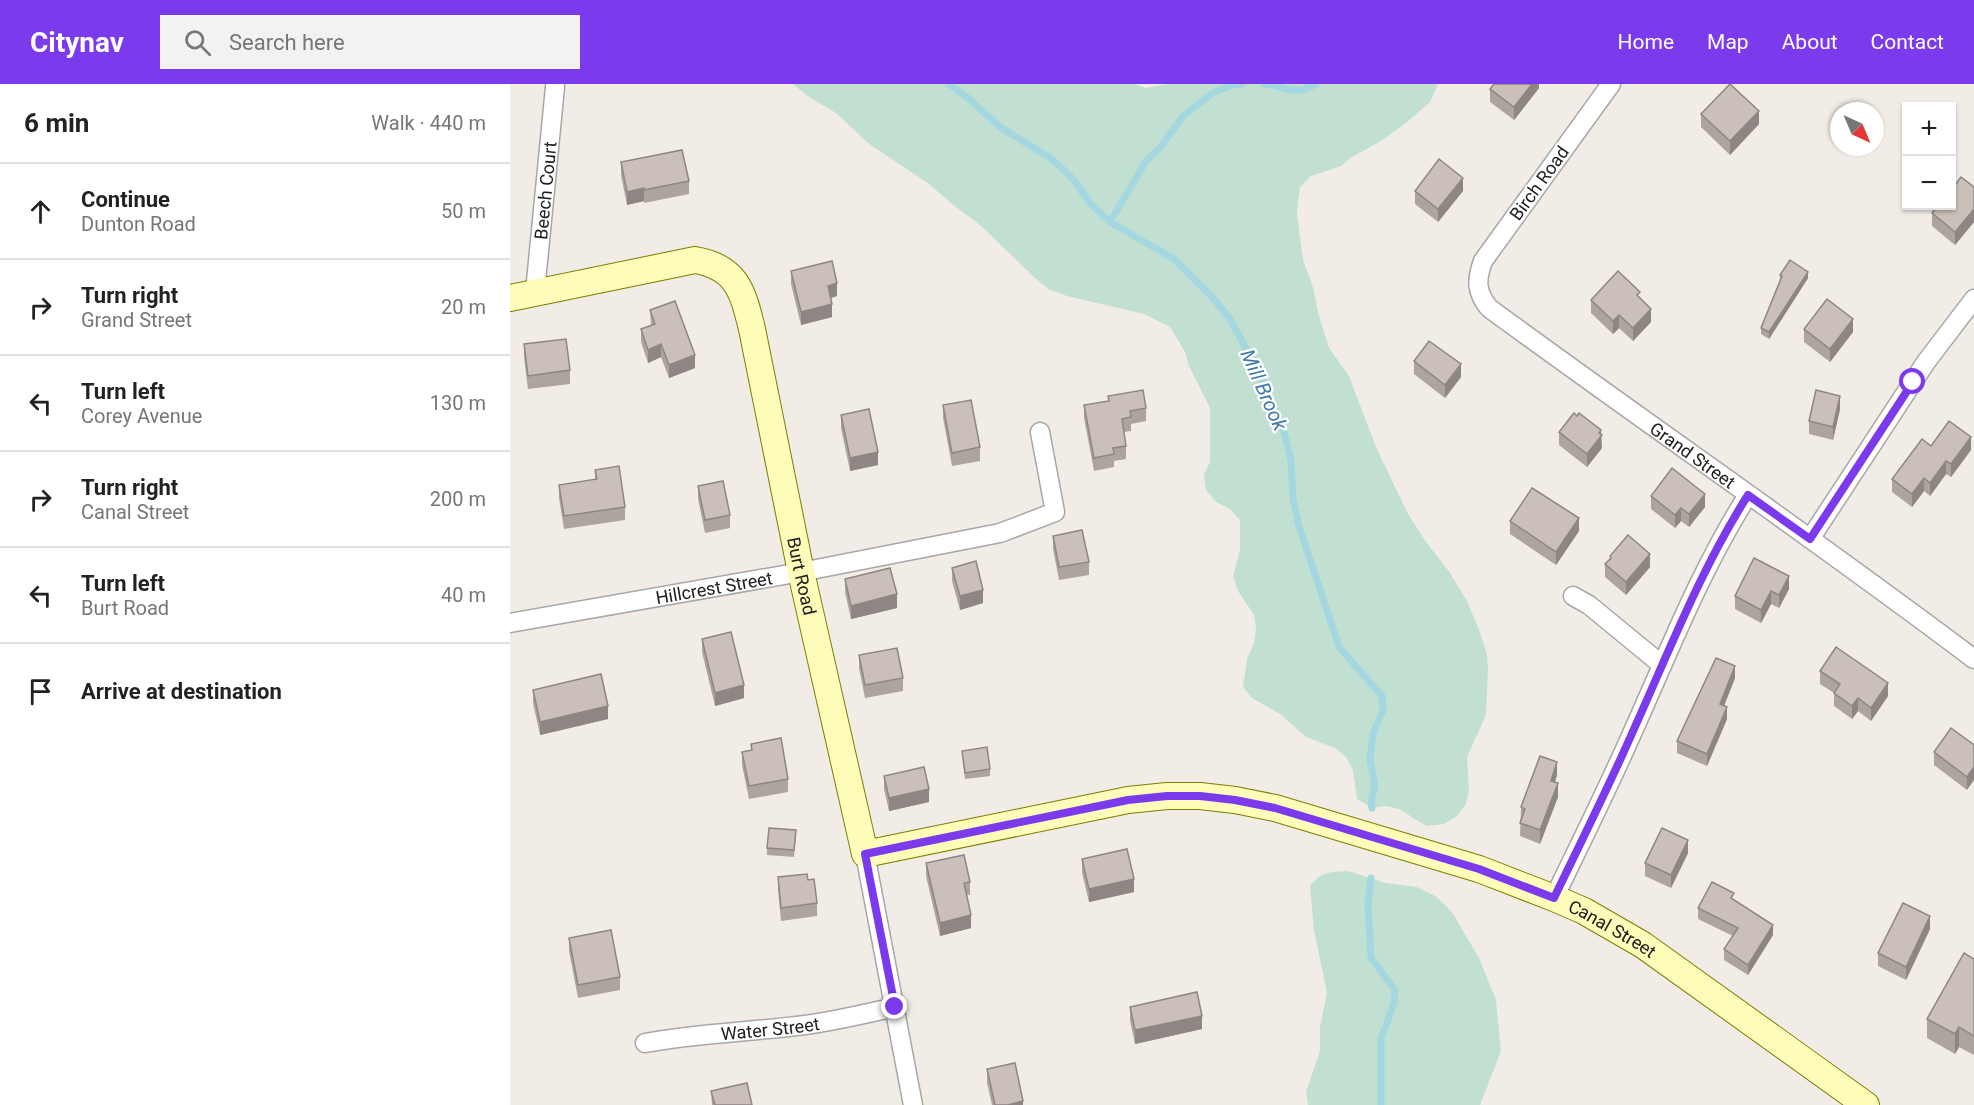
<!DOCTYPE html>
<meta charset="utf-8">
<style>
:root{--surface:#fff;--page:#f2f2f2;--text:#222;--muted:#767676;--line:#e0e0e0;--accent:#7c3aed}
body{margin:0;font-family:Roboto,sans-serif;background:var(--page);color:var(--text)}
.controls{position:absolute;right:18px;top:18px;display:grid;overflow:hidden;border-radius:0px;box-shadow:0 2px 4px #0004}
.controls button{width:54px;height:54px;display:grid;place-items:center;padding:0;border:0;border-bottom:2px solid var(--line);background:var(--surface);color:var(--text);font:30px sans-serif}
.compass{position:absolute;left:1320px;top:18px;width:54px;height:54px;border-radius:50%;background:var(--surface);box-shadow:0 2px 4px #0004;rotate:136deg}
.stop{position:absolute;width:18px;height:18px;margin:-14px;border:4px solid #7c3aed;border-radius:50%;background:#fff}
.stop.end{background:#7c3aed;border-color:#fff;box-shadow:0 2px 6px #0008}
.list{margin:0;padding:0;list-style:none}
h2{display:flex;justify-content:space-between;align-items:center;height:78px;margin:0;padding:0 24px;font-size:26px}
h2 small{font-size:20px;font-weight:400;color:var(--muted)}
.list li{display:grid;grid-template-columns:39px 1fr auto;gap:18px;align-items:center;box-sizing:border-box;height:96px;padding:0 24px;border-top:2px solid var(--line)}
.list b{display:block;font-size:22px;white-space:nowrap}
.list p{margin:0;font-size:20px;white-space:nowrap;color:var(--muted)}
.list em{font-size:20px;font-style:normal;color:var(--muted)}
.icon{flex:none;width:33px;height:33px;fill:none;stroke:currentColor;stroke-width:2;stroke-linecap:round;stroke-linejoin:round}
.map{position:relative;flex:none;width:1464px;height:1021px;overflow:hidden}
header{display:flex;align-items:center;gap:36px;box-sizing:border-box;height:84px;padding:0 30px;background:var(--accent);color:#fff}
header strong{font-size:28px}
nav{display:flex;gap:33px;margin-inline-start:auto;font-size:21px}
.search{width:420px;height:54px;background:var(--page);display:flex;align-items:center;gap:15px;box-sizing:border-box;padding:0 21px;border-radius:0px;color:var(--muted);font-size:22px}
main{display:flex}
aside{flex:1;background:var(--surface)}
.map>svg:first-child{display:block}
.wetland{fill:#c2e0d1}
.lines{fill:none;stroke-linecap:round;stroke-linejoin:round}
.stream{stroke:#a5d7e1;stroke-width:7}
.street-casing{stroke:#a7a7a7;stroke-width:21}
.secondary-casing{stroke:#797f00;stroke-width:28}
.street{stroke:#fff;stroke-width:18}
.secondary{stroke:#fdfcb9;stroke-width:26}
.wall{fill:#aea49f}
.shaded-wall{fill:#8d8682}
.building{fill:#cabfb9;stroke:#8d8682;stroke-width:1.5}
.route{stroke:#7c3aed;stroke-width:8}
.labels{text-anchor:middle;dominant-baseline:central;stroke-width:4.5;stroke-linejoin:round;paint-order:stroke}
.street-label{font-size:18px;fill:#202020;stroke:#fff}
.water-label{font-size:20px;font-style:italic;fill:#417aa6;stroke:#fff}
</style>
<header>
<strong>Citynav</strong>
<div class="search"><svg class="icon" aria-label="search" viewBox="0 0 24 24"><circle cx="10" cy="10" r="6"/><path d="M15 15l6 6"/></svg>Search here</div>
<nav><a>Home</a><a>Map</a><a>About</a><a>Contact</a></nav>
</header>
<main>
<aside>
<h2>6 min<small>Walk · 440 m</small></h2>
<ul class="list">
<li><svg class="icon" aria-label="ahead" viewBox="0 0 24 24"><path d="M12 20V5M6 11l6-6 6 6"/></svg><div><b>Continue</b><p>Dunton Road</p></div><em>50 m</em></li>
<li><svg class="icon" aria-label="right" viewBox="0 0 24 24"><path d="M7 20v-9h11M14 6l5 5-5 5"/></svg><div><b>Turn right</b><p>Grand Street</p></div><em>20 m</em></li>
<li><svg class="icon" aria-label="left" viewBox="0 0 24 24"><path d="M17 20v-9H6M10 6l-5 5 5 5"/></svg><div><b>Turn left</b><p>Corey Avenue</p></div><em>130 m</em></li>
<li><svg class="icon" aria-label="right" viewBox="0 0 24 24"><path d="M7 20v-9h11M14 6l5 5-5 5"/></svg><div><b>Turn right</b><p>Canal Street</p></div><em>200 m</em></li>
<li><svg class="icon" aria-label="left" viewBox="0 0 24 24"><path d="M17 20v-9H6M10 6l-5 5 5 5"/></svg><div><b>Turn left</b><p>Burt Road</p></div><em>40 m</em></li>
<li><svg class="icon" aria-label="arrive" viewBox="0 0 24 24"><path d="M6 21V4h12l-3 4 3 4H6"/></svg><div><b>Arrive at destination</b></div></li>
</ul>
</aside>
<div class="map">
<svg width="1464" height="1021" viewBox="0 0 1464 1021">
<rect width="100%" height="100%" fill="#f1ede6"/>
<!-- wetland -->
<g class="wetland">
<path d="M283,0H624L636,4L657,0H928L920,18L896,39L871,57L842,73L831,82L801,92L790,103L788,117L787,131L793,176L803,203L809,232L819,264L839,292L866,363L898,430L914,455L940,489L957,517L968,543L977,570L978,585L976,631L957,673L959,705L956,720L947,732L934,740L917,742L904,735L892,726L877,722L862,724L847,715L843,686L836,673L825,664L796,653L770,630L742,614L733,603L737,574L744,559L746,545L744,531L728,507L723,492L730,466V436L720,425L706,418L696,406L694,391L700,378V324L679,282L675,268L660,243L634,230L557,212L540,206L525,194L469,140L443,121L419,100L359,60L326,29L299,13Z"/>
<path d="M838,787L876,799L907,803L927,813L942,828L969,874L986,916L991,967L970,1021H798L796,1008L810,967V943L817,909L804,846L800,802C812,787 820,788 838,787Z"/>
</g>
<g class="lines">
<!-- stream -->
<g class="stream">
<path d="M439,0L458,14L490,43L542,75L563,95L580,119L600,138L664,175L703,214L720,235L751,292L757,313L771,336L781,376L783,415L789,442L829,563L872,612L873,626L863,650L860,676L865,701L861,719L862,724"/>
<path d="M754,0C774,2 786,13 805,0"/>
<path d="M600,138L636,77L650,64L673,32L704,8L723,1L732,0"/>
<path d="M861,794L858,821L861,874L885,906L884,919L871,955V1021"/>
</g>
<defs>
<g id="street">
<path id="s1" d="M1101,0L973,177C966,196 966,208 979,224C1140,342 1305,455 1464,575"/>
<path id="s2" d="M25,208L45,3"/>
<path d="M1300,455L1416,278L1464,215"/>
<path d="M1063,512L1079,521L1152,581"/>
<path id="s3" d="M0,539L291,488L490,449L545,428L530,348"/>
<path d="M355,770L403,1021"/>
<path d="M1044,814C1071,758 1099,702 1124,645C1160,565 1191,485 1238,411"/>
<path id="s4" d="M135,959C187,949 241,948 295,941C325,937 355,930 385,923"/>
</g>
<g id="secondary">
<path id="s5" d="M0,214L185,176C227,183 233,208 242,245L291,488L355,770L618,716L657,712H690L725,716L765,724L969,785L1044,814L1074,827L1133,861L1356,1021"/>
</g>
</defs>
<!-- street casing -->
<use href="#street" class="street-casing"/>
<!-- secondary casing -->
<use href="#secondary" class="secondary-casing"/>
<!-- street -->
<use href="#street" class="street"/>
<!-- secondary -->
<use href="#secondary" class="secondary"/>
</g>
<!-- wall -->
<g class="wall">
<path d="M1029,0V4L1004,36L980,18V5Z"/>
<path d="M1191,30L1249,40L1220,71L1191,43Z"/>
<path d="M111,78L179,97V110L134,119V117L117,121L111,91Z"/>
<path d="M1464,103V138L1445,161L1422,142V129Z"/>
<path d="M905,107H953L928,138L905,120Z"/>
<path d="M281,187L327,212L321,214L322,233L291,241L281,200Z"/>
<path d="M1270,191L1298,194L1259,255L1251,250V244L1270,197Z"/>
<path d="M1130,214L1141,238L1123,257L1109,244L1103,250L1081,229V216Z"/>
<path d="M140,226L185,284L159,294L151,273L138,279L131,258V245L141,241Z"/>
<path d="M1294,245L1343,248L1320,278L1294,258Z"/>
<path d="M14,260L60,286V300L18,305L14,273Z"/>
<path d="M904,277L951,293L935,314L904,290Z"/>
<path d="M598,312L636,324V337L621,340V347L614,348L616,362V375L604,377V383L584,387L574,334V321L598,317Z"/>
<path d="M433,321L470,363V377L442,382L433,334Z"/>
<path d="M1330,325L1323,356L1299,350V337Z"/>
<path d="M331,331L368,381L340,387L331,344Z"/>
<path d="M1049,348L1092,364L1077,383L1049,361Z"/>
<path d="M1421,362L1461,366L1441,393L1436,390L1420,412L1414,407L1402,423L1382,408V395Z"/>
<path d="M85,386L115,423V436L54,445L49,414V401L85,396Z"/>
<path d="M188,402L220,431V444L195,449L188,415Z"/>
<path d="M1141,412L1195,423L1179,443L1171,437L1165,444L1141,425Z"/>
<path d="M1000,437L1069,447L1046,481L1000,450Z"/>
<path d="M543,452L579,478V491L549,496L543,465Z"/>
<path d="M1100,472L1140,483L1116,511L1095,493V480L1100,475Z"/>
<path d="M442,484L473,519L450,526L442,497Z"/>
<path d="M335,495L387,524L341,535L335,508Z"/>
<path d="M1279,505L1269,524L1261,520L1251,539L1225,525V512Z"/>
<path d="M192,555L234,614L205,622L192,568Z"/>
<path d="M349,571L393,594V607L355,614L349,584Z"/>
<path d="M1310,587L1378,612L1361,637L1348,627L1342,635L1324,622V609L1310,600Z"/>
<path d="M1225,594L1214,622L1217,635L1197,682L1167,669V657Z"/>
<path d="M23,606L98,635L30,651L23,619Z"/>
<path d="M241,660L278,695V708L239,715L232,681V668L241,666Z"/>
<path d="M1464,661L1457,706L1424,681V668Z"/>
<path d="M452,667L480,685V692L455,695Z"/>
<path d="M1047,691L1045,698L1048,713L1030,760L1010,752L1011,723Z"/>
<path d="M374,692L419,718L379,727L374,705Z"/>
<path d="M286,753L284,773L257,771V764Z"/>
<path d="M1178,769L1161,804L1135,792V779Z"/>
<path d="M572,775L624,808L579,818L572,789Z"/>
<path d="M416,779L460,798V811H457L461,844L430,852L416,792Z"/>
<path d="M268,793L298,796L307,819V832L271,837L268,806Z"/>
<path d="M1224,816L1263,851L1238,891L1214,876V865L1223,852L1188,835V824Z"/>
<path d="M1420,845L1396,896L1368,882V869Z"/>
<path d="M59,854L110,893V906L68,914L59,867Z"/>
<path d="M1464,875V971L1449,963L1445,970L1417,954V935Z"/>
<path d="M620,923L692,945L625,960L620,936Z"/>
<path d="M477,985L513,1021H482L477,999Z"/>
<path d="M201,1007L242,1021H202Z"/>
</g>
<!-- shaded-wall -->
<g class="shaded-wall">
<path d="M1022,0H1029V4L1004,36V23Z"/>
<path d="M1249,27V40L1220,71V57Z"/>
<path d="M953,94V107L928,138V125Z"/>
<path d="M134,104V117L117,121V108Z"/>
<path d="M1464,125V138L1445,161V148Z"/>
<path d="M1298,188V194L1259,255V248Z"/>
<path d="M327,199V212L318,215V202Z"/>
<path d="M322,220V233L291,241V228Z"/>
<path d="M1141,225V238L1123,257V244Z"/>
<path d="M1109,231V244L1103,250V237Z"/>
<path d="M1343,235V248L1320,278V265Z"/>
<path d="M151,260V273L138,279V266Z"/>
<path d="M185,271V284L159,294V281Z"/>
<path d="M951,280V293L935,314V301Z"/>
<path d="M1330,312V325L1323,356V343Z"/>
<path d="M1091,346L1092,364L1077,383V370Z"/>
<path d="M1461,353V366L1441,393V380Z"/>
<path d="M368,368V381L340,387V374Z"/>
<path d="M1436,377V390L1420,412V399Z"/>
<path d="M1414,394V407L1402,423V410Z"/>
<path d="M1195,410V423L1179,443V430Z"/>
<path d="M1171,424V437L1165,444V431Z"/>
<path d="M1069,434V447L1046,481V468Z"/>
<path d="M1140,470V483L1116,511V498Z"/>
<path d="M1279,492V505L1269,524V511Z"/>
<path d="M473,506V519L450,526V512Z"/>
<path d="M1261,507V520L1251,539V526Z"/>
<path d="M387,510V524L341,535V522Z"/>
<path d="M1225,582V594L1210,632V620Z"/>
<path d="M1378,599V612L1361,637V624Z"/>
<path d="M234,601V614L205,622V609Z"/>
<path d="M1348,614V627L1342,635V622Z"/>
<path d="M98,622V635L30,651V638Z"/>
<path d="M1217,623V635L1197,682V670Z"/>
<path d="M1047,678V691L1041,710V697Z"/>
<path d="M1464,683V696L1457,706V693Z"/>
<path d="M1048,699V713L1030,760V746Z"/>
<path d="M419,705V718L379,727V714Z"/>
<path d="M1178,756V769L1161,804V791Z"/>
<path d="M624,795V808L579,818V805Z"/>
<path d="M461,831V844L430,852V839Z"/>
<path d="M1420,832V845L1396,896V883Z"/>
<path d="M1263,841V851L1238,891V881Z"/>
<path d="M692,932V945L625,960V946Z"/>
<path d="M1449,943V963L1445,970V950Z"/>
<path d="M513,1017V1021H498Z"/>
</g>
<!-- building -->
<g class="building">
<path d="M984,0H1022L1004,23L980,5Z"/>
<path d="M1220,0L1249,27L1220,57L1191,30Z"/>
<path d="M172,66L179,97L134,106V104L117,108L111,78Z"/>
<path d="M929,75L953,94L928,125L905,107Z"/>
<path d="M1451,93L1464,103V125L1445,148L1422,129L1428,122H1442V105Z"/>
<path d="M1280,176L1298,188L1259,248L1251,244L1272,192L1270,191Z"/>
<path d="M322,177L327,199L318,202L322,220L291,228L281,187Z"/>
<path d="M1108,187L1130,208L1127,211L1141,225L1123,244L1109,231L1103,237L1081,216Z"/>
<path d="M1317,215L1343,235L1320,265L1294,245Z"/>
<path d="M165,217L185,271L159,281L151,260L138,266L131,245L145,240L140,226Z"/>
<path d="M56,255L60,286L18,292L14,260Z"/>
<path d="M919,257L951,280L935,301L904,277Z"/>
<path d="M633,306L636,324L620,327L621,333L612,335L616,362L603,364L604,370L584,374L574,321L599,317L598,312Z"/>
<path d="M1306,306L1330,312L1323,343L1299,337Z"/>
<path d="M461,316L470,363L442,369L433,321Z"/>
<path d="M359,325L368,368L340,374L331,331Z"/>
<path d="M1064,329L1067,332L1069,329L1091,346L1089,349L1092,351L1077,370L1049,348Z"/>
<path d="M1439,337L1461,353L1441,380L1436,377L1420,399L1414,394L1402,410L1382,395L1412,355L1421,362Z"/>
<path d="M109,382L115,423L54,432L49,401L87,395L85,386Z"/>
<path d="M1162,384L1195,410L1179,430L1171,424L1165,431L1141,412Z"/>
<path d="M213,397L220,431L195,436L188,402Z"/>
<path d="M1022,404L1069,434L1046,468L1000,437Z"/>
<path d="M572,446L579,478L549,483L543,452Z"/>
<path d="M1118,451L1140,470L1116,498L1095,480L1101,474L1100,472Z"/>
<path d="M1244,474L1279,492L1269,511L1261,507L1251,526L1225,512Z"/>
<path d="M466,477L473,506L450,512L442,484Z"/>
<path d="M380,484L387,510L341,522L335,495Z"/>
<path d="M221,548L234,601L205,609L192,555Z"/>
<path d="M1326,563L1378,599L1361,624L1348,614L1342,622L1324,609L1330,600L1310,587Z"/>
<path d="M387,564L393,594L355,601L349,571Z"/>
<path d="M1206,574L1225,582L1210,620L1217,623L1197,670L1167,657Z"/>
<path d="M91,590L98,622L30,638L23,606Z"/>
<path d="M1441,644L1464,661V683L1457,693L1424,668Z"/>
<path d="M271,654L278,695L239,702L232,668L242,666L241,660Z"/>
<path d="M477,663L480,685L455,689L452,667Z"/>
<path d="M1030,672L1047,678L1041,697L1048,699L1030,746L1010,739L1015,725L1011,723Z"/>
<path d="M414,683L419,705L379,714L374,692Z"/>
<path d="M259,744L286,746L284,766L257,764Z"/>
<path d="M1152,744L1178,756L1161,791L1135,779Z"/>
<path d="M617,765L624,795L579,805L572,775Z"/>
<path d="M454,771L460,798L454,799L461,831L430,839L416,779Z"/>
<path d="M297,790L298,796L304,795L307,819L271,824L268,793Z"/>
<path d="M1202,798L1224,809L1221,814L1263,841L1238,881L1214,865L1228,844L1188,824Z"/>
<path d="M1393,819L1420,832L1396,883L1368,869Z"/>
<path d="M101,846L110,893L68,901L59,854Z"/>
<path d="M1454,869L1464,875V952L1449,943L1445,950L1417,935Z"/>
<path d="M687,908L692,932L625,946L620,923Z"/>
<path d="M505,979L513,1017L498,1021H485L477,985Z"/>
<path d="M237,999L242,1021H205L201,1007Z"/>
</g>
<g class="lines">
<!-- route -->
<path class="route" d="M385,923L355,770L618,716L657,712H690L725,716L765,724L969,785L1044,814C1071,758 1099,702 1124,645C1160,565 1191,485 1238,411L1300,455L1403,298"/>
</g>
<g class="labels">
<!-- street labels -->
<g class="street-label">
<text transform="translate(1029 99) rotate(-54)">Birch Road</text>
<text stroke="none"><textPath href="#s2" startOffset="102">Beech Court</textPath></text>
<text stroke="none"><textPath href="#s1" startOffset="520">Grand Street</textPath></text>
<text stroke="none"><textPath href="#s5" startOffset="538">Burt Road</textPath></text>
<text stroke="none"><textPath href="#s3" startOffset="207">Hillcrest Street</textPath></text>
<text stroke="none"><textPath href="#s5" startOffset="1599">Canal Street</textPath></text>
<text stroke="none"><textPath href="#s4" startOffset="126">Water Street</textPath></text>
</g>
<!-- water labels -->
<g class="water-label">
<text transform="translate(754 306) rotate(66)">Mill Brook</text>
</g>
</g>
</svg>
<div class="controls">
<button>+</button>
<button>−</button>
</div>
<svg class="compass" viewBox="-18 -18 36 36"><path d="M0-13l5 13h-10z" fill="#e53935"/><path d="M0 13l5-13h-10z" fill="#767676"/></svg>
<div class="stop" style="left:1403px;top:298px"></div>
<div class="stop end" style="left:385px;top:923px"></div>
</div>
</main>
